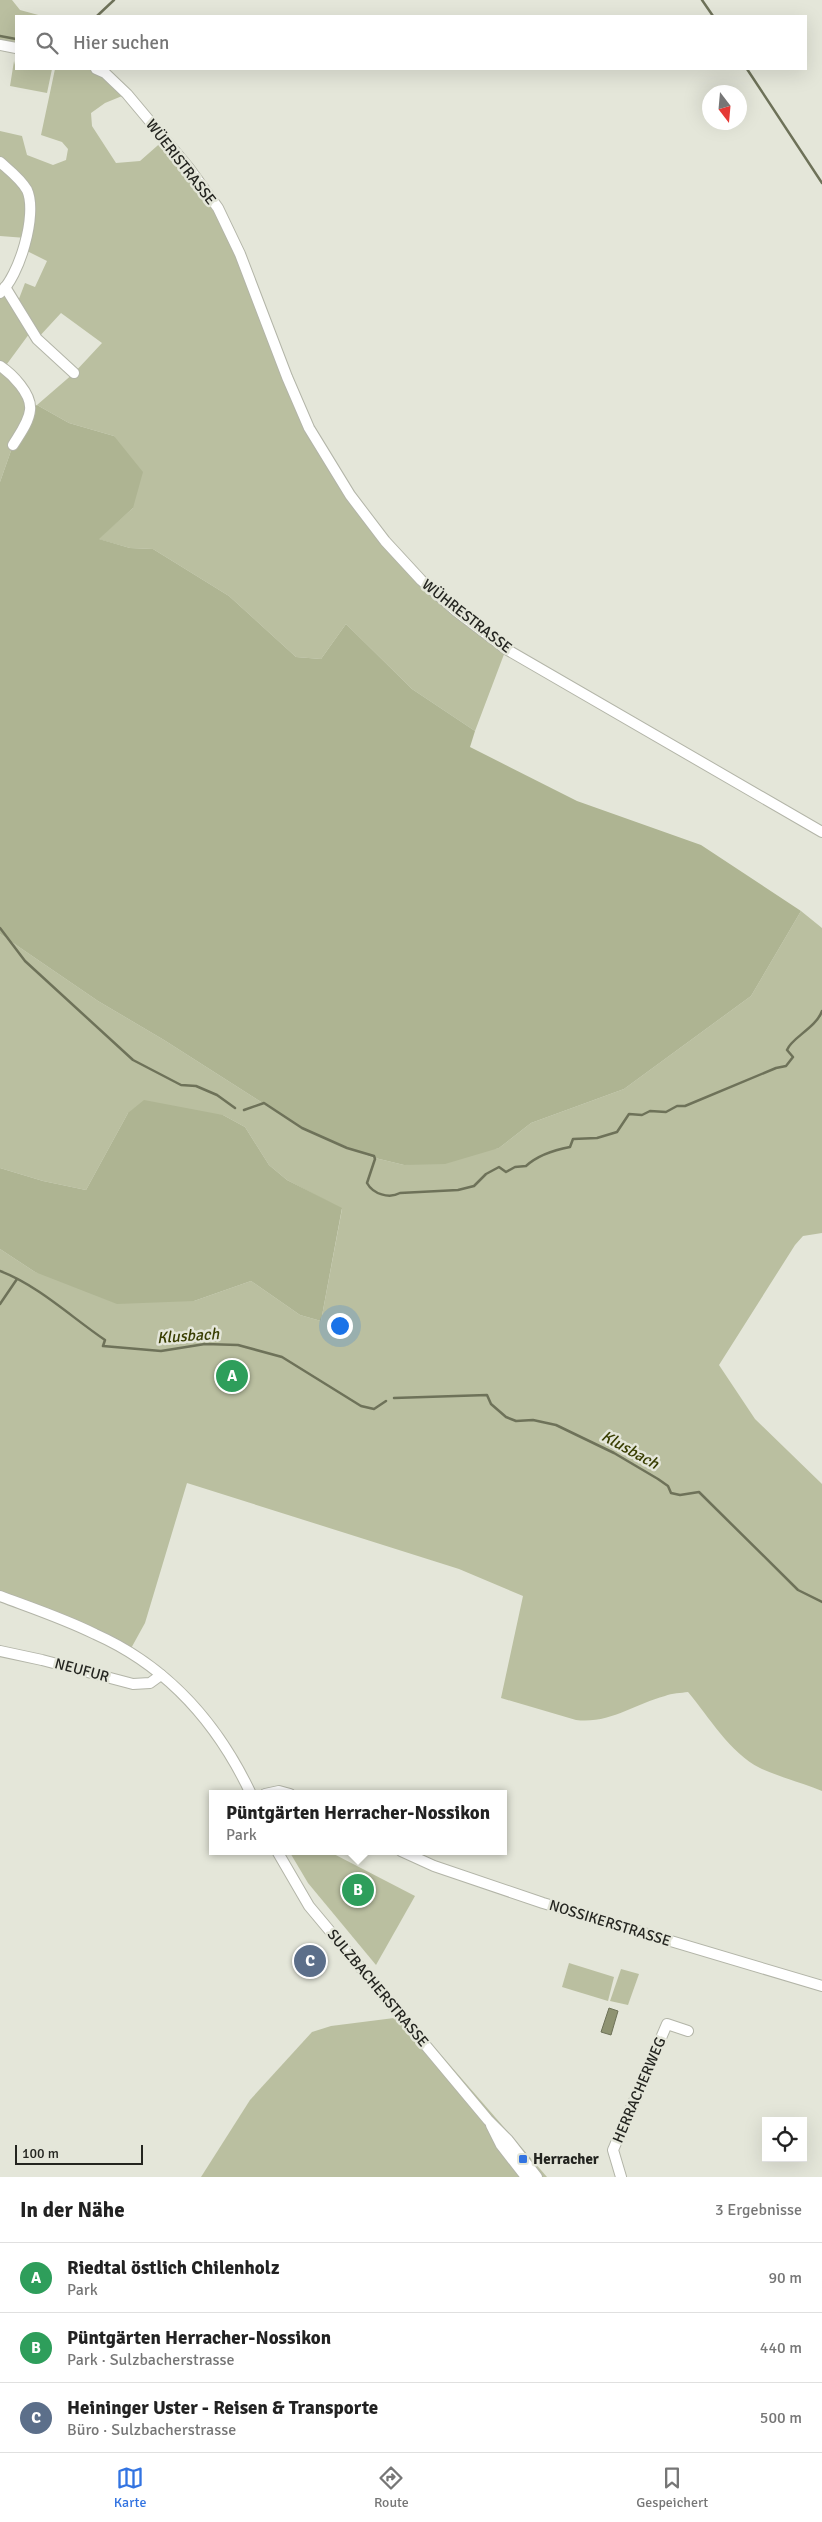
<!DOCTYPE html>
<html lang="de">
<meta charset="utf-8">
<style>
:root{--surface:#fff;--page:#f6f6f6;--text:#222;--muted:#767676;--line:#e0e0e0;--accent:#3273e1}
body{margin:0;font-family:Signika,sans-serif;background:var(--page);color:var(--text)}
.controls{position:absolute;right:15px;bottom:15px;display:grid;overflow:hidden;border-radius:0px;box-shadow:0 5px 20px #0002}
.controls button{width:45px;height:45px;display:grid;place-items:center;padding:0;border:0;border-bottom:1px solid var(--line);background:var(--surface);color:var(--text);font:25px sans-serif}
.compass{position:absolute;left:702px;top:85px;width:45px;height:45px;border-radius:50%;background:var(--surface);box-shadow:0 5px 20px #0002;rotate:164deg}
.scale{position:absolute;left:15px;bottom:12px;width:128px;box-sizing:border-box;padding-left:5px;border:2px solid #242520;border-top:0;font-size:14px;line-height:18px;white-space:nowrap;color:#242520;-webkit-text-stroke:4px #e4e6d9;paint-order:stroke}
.you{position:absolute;left:339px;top:1325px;width:18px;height:18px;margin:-12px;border:4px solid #fff;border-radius:50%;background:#1a73e8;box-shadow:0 0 0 8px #1a73e833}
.badge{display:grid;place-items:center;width:32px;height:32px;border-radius:50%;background:var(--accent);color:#fff;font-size:16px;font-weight:700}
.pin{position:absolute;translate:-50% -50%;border:2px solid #fff;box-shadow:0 1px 5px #0006}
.popup{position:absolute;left:209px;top:1790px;width:298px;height:65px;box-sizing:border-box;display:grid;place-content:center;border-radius:0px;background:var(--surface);filter:drop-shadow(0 1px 4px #0005);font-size:16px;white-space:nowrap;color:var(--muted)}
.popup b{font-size:19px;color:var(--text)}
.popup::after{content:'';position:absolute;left:50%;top:100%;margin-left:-10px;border:10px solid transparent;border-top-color:var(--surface)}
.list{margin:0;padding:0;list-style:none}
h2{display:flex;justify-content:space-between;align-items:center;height:65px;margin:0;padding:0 20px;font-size:21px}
h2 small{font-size:16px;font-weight:400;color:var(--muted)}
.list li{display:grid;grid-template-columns:32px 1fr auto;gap:15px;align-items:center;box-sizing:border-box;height:70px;padding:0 20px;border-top:1px solid var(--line)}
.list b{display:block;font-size:19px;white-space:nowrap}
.list p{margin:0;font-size:16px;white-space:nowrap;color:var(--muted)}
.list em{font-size:16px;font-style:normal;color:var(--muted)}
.icon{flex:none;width:28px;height:28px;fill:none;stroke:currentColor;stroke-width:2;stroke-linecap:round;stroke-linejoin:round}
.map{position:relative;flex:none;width:822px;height:2177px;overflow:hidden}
.search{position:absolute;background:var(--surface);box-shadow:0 5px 20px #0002;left:15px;right:15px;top:15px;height:55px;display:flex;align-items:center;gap:12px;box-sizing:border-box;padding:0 18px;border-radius:0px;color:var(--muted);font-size:19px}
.sheet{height:275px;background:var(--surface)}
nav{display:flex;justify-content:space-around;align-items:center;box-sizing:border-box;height:70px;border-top:1px solid var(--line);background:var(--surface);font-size:14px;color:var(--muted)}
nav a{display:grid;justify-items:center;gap:2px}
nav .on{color:var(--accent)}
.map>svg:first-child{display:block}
.green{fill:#babfa0}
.forest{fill:#aeb492}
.water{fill:#8e9372;stroke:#6e7259}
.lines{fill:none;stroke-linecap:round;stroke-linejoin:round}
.stream{stroke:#6e7259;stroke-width:2.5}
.minor-casing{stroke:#b3b5a8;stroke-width:12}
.minor{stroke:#fff;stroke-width:10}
.poi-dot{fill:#3273e1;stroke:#e4e6d9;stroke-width:2}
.labels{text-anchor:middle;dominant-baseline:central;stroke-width:5;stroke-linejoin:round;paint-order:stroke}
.street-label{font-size:15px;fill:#242520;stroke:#e4e6d9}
.poi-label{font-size:15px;font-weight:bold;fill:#242520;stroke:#e4e6d9;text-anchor:start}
.water-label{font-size:16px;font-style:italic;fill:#383d01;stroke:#e4e6d9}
</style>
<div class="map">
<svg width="822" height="2177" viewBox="0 0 822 2177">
<rect width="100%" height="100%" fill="#e4e6d9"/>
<!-- green -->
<g class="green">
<path d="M0,0H12L20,10L42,16H16V48L0,45Z"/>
<path d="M14,61L16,69H52L47,93L10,86Z"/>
<path d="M55,69H96L127,94L105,103L91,113L92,126L116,163L140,161L165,139L218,208L327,459L421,580L506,649L475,731L412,689L346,624L321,659L296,657L229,596L153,549L130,548L98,539L133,508L114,436L69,423L37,405L74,373L102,343L61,313L37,339L32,330L4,368L31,408L13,445L0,482V293L17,304L25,283L35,287L47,261L23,249L26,238L0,236V131L22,136L27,155L53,165L66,160L68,149L62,142L41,135Z"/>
<path d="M801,911L822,928V1233L803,1236L795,1245L719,1365L755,1419L822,1484V1791C802,1783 780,1777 760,1768C730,1753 709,1717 688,1692C681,1693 672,1693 665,1696C634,1704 610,1724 576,1720L501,1698L523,1596L459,1569L187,1483L145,1623L129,1652L0,1595V1249L35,1272L194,1301L251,1281L300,1315L321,1321L342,1209L287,1180L269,1165L245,1127L223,1115L128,1113L86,1190L43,1181L0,1168V934L98,1001L164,1040L302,1128L371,1157L404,1165L499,1148L531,1123L624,1089L751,996Z"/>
<path d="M289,1851H328L415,1896L376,1965L308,1883Z"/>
<path d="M569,1963L614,1977L608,2001L562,1987Z"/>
<path d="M621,1969L639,1974L628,2005L610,2001Z"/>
<path d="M402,2017L416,2026L547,2177H201L250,2100L312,2032L331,2026Z"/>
</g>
<!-- forest -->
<g class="forest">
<path d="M37,405L69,423L114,436L143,472L133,508L99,539L130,548L153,549L229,596L296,657L321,659L346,624L412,689L475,731L470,747L577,801L701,845L801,911L751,996L624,1089L531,1123L499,1148L445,1164L404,1165L371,1157L302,1128L164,1040L98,1001L0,934V482L13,445L31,408Z"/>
<path d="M144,1100L223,1115L245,1127L269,1165L287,1180L342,1208L321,1321L300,1315L251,1281L194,1301L117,1304L35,1272L0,1249V1168L43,1181L86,1190L128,1113Z"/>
</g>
<!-- water -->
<path class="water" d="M609,2008L618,2011L611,2035L601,2032Z"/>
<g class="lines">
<!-- stream -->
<g class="stream">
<path d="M702,0L713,16"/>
<path d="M97,16L114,0"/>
<path d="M0,36L16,39"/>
<path d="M747,69L822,183"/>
<path d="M0,928L25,961L133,1060L181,1085L196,1086L217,1095L235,1108"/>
<path d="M244,1110L264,1103L302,1128L347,1148L374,1156L375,1159L367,1183C373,1194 389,1199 400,1193L458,1190L474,1186L486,1174L499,1167L506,1172L515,1167L526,1166C538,1155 554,1150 570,1147L573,1139L597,1138L617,1132L629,1114L642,1115L650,1111L666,1112L677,1106H685L776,1068L786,1066L793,1057L787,1050C791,1038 816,1028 822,1011"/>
<path d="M0,1271C39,1286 71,1317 105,1340L103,1346L161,1351L205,1344L238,1345L282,1357L361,1406L374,1409L386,1401"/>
<path d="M0,1304L17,1279"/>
<path d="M394,1398L487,1395L491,1404L506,1417L516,1421L533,1420L556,1425L614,1453L658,1479L668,1486L671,1493L680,1495L699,1492L798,1590L822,1602"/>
</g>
<defs>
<g id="minor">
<path d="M0,45L16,48"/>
<path d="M96,69L105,73L127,94L189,168L218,208L240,254L287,377L309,428L350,495L385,541L421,580L456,611L506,649L822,832"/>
<path d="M0,162C9,170 21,179 27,190C38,214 19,277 0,293"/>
<path d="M5,287L37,339L74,373"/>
<path d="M0,366C12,374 32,394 30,410C29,422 19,435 13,445"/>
<path d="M0,1596C32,1608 65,1619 95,1634C167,1666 218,1724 251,1794"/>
<path d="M0,1651L42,1660L133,1684L150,1683L161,1675"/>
<path d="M265,1794L279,1791L290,1794"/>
<path d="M277,1851L309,1906L488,2120L508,2140L537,2177"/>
<path d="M401,1851L434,1866L543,1903L822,1986"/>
<path d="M491,2125L501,2145L526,2177"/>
<path d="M621,2177L613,2150L667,2024L688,2031"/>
</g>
</defs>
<!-- minor casing -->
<use href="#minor" class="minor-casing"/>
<!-- minor -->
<use href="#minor" class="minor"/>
</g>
<!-- markers -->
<rect class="poi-dot" x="518" y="2154" width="10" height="10" rx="2.5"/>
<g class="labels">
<!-- street labels -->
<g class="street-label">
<text transform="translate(181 162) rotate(52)">WÜERISTRASSE</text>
<text transform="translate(467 616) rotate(38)">WÜHRESTRASSE</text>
<text transform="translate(82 1670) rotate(15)">NEUFUR</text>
<text transform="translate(610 1923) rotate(17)">NOSSIKERSTRASSE</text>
<text transform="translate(378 1988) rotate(50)">SULZBACHERSTRASSE</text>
<text transform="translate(639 2090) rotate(-67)">HERRACHERWEG</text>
</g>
<!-- poi labels -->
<g class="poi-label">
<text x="533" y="2159">Herracher</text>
</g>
<!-- water labels -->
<g class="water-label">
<text transform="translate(188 1336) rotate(-4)">Klusbach</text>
<text transform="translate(630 1450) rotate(29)">Klusbach</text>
</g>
</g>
</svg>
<div class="controls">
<button><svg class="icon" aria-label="locate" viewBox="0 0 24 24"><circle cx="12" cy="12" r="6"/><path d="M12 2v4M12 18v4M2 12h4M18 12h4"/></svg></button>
</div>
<svg class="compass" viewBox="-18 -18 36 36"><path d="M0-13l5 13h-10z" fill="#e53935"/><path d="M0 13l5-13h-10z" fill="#767676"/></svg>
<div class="scale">100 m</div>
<div class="you"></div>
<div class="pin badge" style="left:232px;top:1376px;background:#2e9e5b">A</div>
<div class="pin badge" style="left:358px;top:1890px;background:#2e9e5b">B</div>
<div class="popup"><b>Püntgärten Herracher-Nossikon</b>Park</div>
<div class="pin badge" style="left:310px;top:1961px;background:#5c6f8a">C</div>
<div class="search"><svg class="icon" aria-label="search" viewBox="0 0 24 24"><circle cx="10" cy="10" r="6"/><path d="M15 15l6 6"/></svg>Hier suchen</div>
</div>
<section class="sheet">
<h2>In der Nähe<small>3 Ergebnisse</small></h2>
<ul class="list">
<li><span class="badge" style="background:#2e9e5b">A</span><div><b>Riedtal östlich Chilenholz</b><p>Park</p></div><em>90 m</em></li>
<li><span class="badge" style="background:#2e9e5b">B</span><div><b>Püntgärten Herracher-Nossikon</b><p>Park · Sulzbacherstrasse</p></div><em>440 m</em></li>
<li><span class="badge" style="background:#5c6f8a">C</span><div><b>Heininger Uster - Reisen &amp; Transporte</b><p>Büro · Sulzbacherstrasse</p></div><em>500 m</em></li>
</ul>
</section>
<nav>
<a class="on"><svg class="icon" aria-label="map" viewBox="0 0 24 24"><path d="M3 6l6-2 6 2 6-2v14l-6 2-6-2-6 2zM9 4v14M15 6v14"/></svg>Karte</a>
<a><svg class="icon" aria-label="directions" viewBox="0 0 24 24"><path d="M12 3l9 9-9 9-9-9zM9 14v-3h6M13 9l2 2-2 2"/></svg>Route</a>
<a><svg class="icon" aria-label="saved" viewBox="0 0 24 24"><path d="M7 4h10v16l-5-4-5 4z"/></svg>Gespeichert</a>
</nav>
